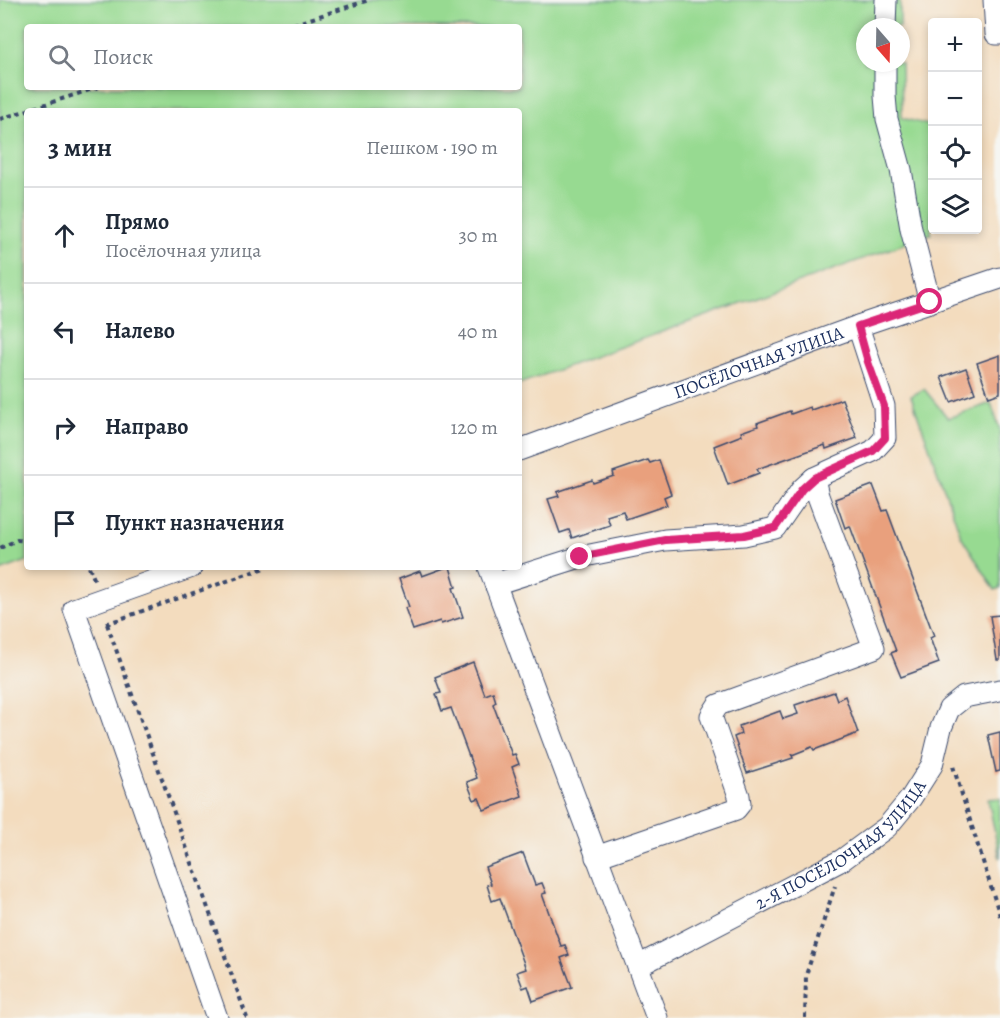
<!DOCTYPE html>
<html lang="ru">
<meta charset="utf-8">
<style>
:root{--surface:#fff;--page:#f6f6f7;--text:#1f2937;--muted:#747a83;--line:#e0e1e3}
body{margin:0;font-family:Alegreya,serif;background:var(--page);color:var(--text)}
.controls{position:absolute;right:18px;top:18px;display:grid;overflow:hidden;border-radius:6px;box-shadow:0 3px 9px #0003}
.controls button{width:54px;height:54px;display:grid;place-items:center;padding:0;border:0;border-bottom:2px solid var(--line);background:var(--surface);color:var(--text);font:30px sans-serif}
.compass{position:absolute;left:856px;top:18px;width:54px;height:54px;border-radius:50%;background:var(--surface);box-shadow:0 3px 9px #0003;rotate:160deg}
.stop{position:absolute;width:18px;height:18px;margin:-14px;border:4px solid #db2777;border-radius:50%;background:#fff}
.stop.end{background:#db2777;border-color:#fff;box-shadow:0 2px 6px #0008}
.list{margin:0;padding:0;list-style:none}
h2{display:flex;justify-content:space-between;align-items:center;height:78px;margin:0;padding:0 24px;font-size:26px}
h2 small{font-size:20px;font-weight:400;color:var(--muted)}
.list li{display:grid;grid-template-columns:39px 1fr auto;gap:18px;align-items:center;box-sizing:border-box;height:96px;padding:0 24px;border-top:2px solid var(--line)}
.list b{display:block;font-size:22px;white-space:nowrap}
.list p{margin:0;font-size:20px;white-space:nowrap;color:var(--muted)}
.list em{font-size:20px;font-style:normal;color:var(--muted)}
.icon{flex:none;width:33px;height:33px;fill:none;stroke:currentColor;stroke-width:2;stroke-linecap:round;stroke-linejoin:round}
.map{position:relative;flex:none;width:1000px;height:1018px;overflow:hidden}
.search{position:absolute;background:var(--surface);box-shadow:0 3px 9px #0003;left:24px;top:24px;width:498px;height:66px;display:flex;align-items:center;gap:15px;box-sizing:border-box;padding:0 21px;border-radius:6px;color:var(--muted);font-size:22px}
.panel{position:absolute;background:var(--surface);box-shadow:0 3px 9px #0003;left:24px;top:108px;width:498px;height:462px;border-radius:6px}
.map>svg:first-child{display:block}
.green{fill:#97da91;stroke:#598478;stroke-width:1.5;fill-rule:evenodd}
.building{fill:#e9a07d}
.lines{fill:none;stroke-linecap:round;stroke-linejoin:round}
.minor-casing{stroke:#3b496c;stroke-width:23}
.path{stroke:#3b496c;stroke-width:4;stroke-dasharray:4.5 4.5;stroke-linecap:butt}
.minor{stroke:#fff;stroke-width:21}
.route{stroke:#db2777;stroke-width:8}
.labels{text-anchor:middle;dominant-baseline:central;stroke-width:4.5;stroke-linejoin:round;paint-order:stroke}
.street-label{font-size:18px;fill:#1b2f5e;stroke:#f6f6f2}
</style>
<div class="map">
<svg width="1000" height="1018" viewBox="0 0 1000 1018">
<rect width="100%" height="100%" fill="#f6f6f2"/>
<filter id="ink" filterUnits="userSpaceOnUse"><feTurbulence type="fractalNoise" baseFrequency=".0167" numOctaves="2"/><feDisplacementMap in="SourceGraphic" scale="12" xChannelSelector="R" yChannelSelector="G"/><feConvolveMatrix kernelMatrix="1 2 1 2 8 2 1 2 1" color-interpolation-filters="sRGB"/></filter>
<filter id="wash" filterUnits="userSpaceOnUse"><feTurbulence type="fractalNoise" baseFrequency=".008" numOctaves="4" result="noise"/><feDisplacementMap in="SourceGraphic" scale="24" xChannelSelector="R" yChannelSelector="G"/><feGaussianBlur stdDeviation="1.35" result="paint"/><feColorMatrix in="noise" values="0 0 0 0 0 0 0 0 0 0 0 0 0 0 0 0 0 1.4 0 .05"/><feComposite in="paint" operator="in"/></filter>
<g filter="url(#wash)">
<rect width="100%" height="100%" fill="#f3dcbe"/>
<!-- green -->
<g class="green">
<path d="M0,0H900V27H865V63H901L902,118L932,126L931,234L519,384V111H27V561L0,571ZM27,27H519V87H27Z"/>
<path d="M924,389L948,418L991,403L1000,430V588L995,590L961,536L911,396Z"/>
<path d="M1000,798V858L988,799Z"/>
</g>
<g id="blocks">
<!-- building -->
<g class="building">
<path d="M1000,355V393L989,397L977,363Z"/>
<path d="M966,368L975,393L951,402L941,377Z"/>
<path d="M842,399L857,438L826,449L825,445L757,469L759,473L728,485L714,446L742,435L741,432L758,426L757,423L790,411L791,414L810,407L811,410Z"/>
<path d="M648,460L650,463L659,460L671,494L664,497L667,505L626,519L623,511L607,516L610,525L572,538L569,530L560,533L548,499L559,496L557,492L592,480L593,483L614,476L613,472Z"/>
<path d="M873,485L883,511L887,510L934,636L930,638L939,663L901,677L891,653L896,651L850,526L845,528L835,499Z"/>
<path d="M447,567H450L456,587L453,588L463,617L441,624L440,621L413,630L405,608L409,607L399,579L420,571L422,576Z"/>
<path d="M1000,615V660H997L990,616Z"/>
<path d="M473,662L485,695L493,692L496,702L493,704L512,755L515,754L519,764L512,767L522,796L484,810L479,798L474,800L467,782L477,778L451,708L442,711L436,694L441,693L435,677Z"/>
<path d="M834,692L837,700L845,696L858,733L814,750L812,747L792,755L793,758L747,773L734,737L741,734L739,726L780,711L783,719L798,714L795,705Z"/>
<path d="M1000,732V771L996,772L988,735Z"/>
<path d="M523,853L535,885L542,883L546,893L542,894L561,946L565,945L569,955L561,958L572,987L533,1001L528,986L523,988L517,972L526,969L500,898L492,901L487,885L491,884L485,867Z"/>
</g>
</g>
</g>
<g filter="url(#ink)">
<use href="#blocks" fill-opacity="0" stroke="#3b496c" stroke-width="1.5"/>
<g class="lines">
<defs>
<g id="minor">
<path d="M994,0L996,34H1000"/>
<path d="M885,27L886,0"/>
<path d="M885,63V96L887,119L901,170L911,229L930,302"/>
<path id="s1" d="M519,450L858,326L1000,278"/>
<path d="M814,478L873,451L885,438L884,406L858,326"/>
<path d="M192,567L74,609L217,1018"/>
<path d="M489,567L657,1018"/>
<path d="M495,584L580,557L665,540L744,535L775,528L802,489L814,478L818,496L874,648L718,705L711,716L739,796L740,804L736,809L596,857"/>
<path id="s2" d="M638,966L842,860L887,827L911,798L932,765L941,728L949,709L964,697L1000,690"/>
</g>
</defs>
<!-- minor casing -->
<use href="#minor" class="minor-casing"/>
<!-- path -->
<g class="path">
<path d="M285,27L369,0"/>
<path d="M0,119L99,87"/>
<path d="M0,548L17,540L27,541"/>
<path d="M89,567L95,581"/>
<path d="M106,624L267,567"/>
<path d="M107,624L247,1018"/>
<path d="M953,766L1000,916"/>
<path d="M805,1018L806,975L835,886"/>
</g>
<!-- minor -->
<use href="#minor" class="minor"/>
</g>
</g>
<g class="lines" filter="url(#ink)">
<!-- route -->
<path class="route" d="M580,557L665,540L744,535L775,528L802,489L814,478L873,451L885,438L884,406L868,362L858,326L930,302"/>
</g>
<g class="labels">
<!-- street labels -->
<g class="street-label">
<text stroke="none"><textPath href="#s1" startOffset="255">ПОСЁЛОЧНАЯ УЛИЦА</textPath></text>
<text stroke="none"><textPath href="#s2" startOffset="238">2-Я ПОСЁЛОЧНАЯ УЛИЦА</textPath></text>
</g>
</g>
</svg>
<div class="controls">
<button>+</button>
<button>−</button>
<button><svg class="icon" aria-label="locate" viewBox="0 0 24 24"><circle cx="12" cy="12" r="6"/><path d="M12 2v4M12 18v4M2 12h4M18 12h4"/></svg></button>
<button><svg class="icon" aria-label="layers" viewBox="0 0 24 24"><path d="M12 4l9 5-9 5-9-5zM3 14l9 5 9-5"/></svg></button>
</div>
<svg class="compass" viewBox="-18 -18 36 36"><path d="M0-13l5 13h-10z" fill="#e53935"/><path d="M0 13l5-13h-10z" fill="#747a83"/></svg>
<div class="stop" style="left:930px;top:302px"></div>
<div class="stop end" style="left:580px;top:557px"></div>
<div class="search"><svg class="icon" aria-label="search" viewBox="0 0 24 24"><circle cx="10" cy="10" r="6"/><path d="M15 15l6 6"/></svg>Поиск</div>
<section class="panel">
<h2>3 мин<small>Пешком · 190 m</small></h2>
<ul class="list">
<li><svg class="icon" aria-label="ahead" viewBox="0 0 24 24"><path d="M12 20V5M6 11l6-6 6 6"/></svg><div><b>Прямо</b><p>Посёлочная улица</p></div><em>30 m</em></li>
<li><svg class="icon" aria-label="left" viewBox="0 0 24 24"><path d="M17 20v-9H6M10 6l-5 5 5 5"/></svg><div><b>Налево</b></div><em>40 m</em></li>
<li><svg class="icon" aria-label="right" viewBox="0 0 24 24"><path d="M7 20v-9h11M14 6l5 5-5 5"/></svg><div><b>Направо</b></div><em>120 m</em></li>
<li><svg class="icon" aria-label="arrive" viewBox="0 0 24 24"><path d="M6 21V4h12l-3 4 3 4H6"/></svg><div><b>Пункт назначения</b></div></li>
</ul>
</section>
</div>
